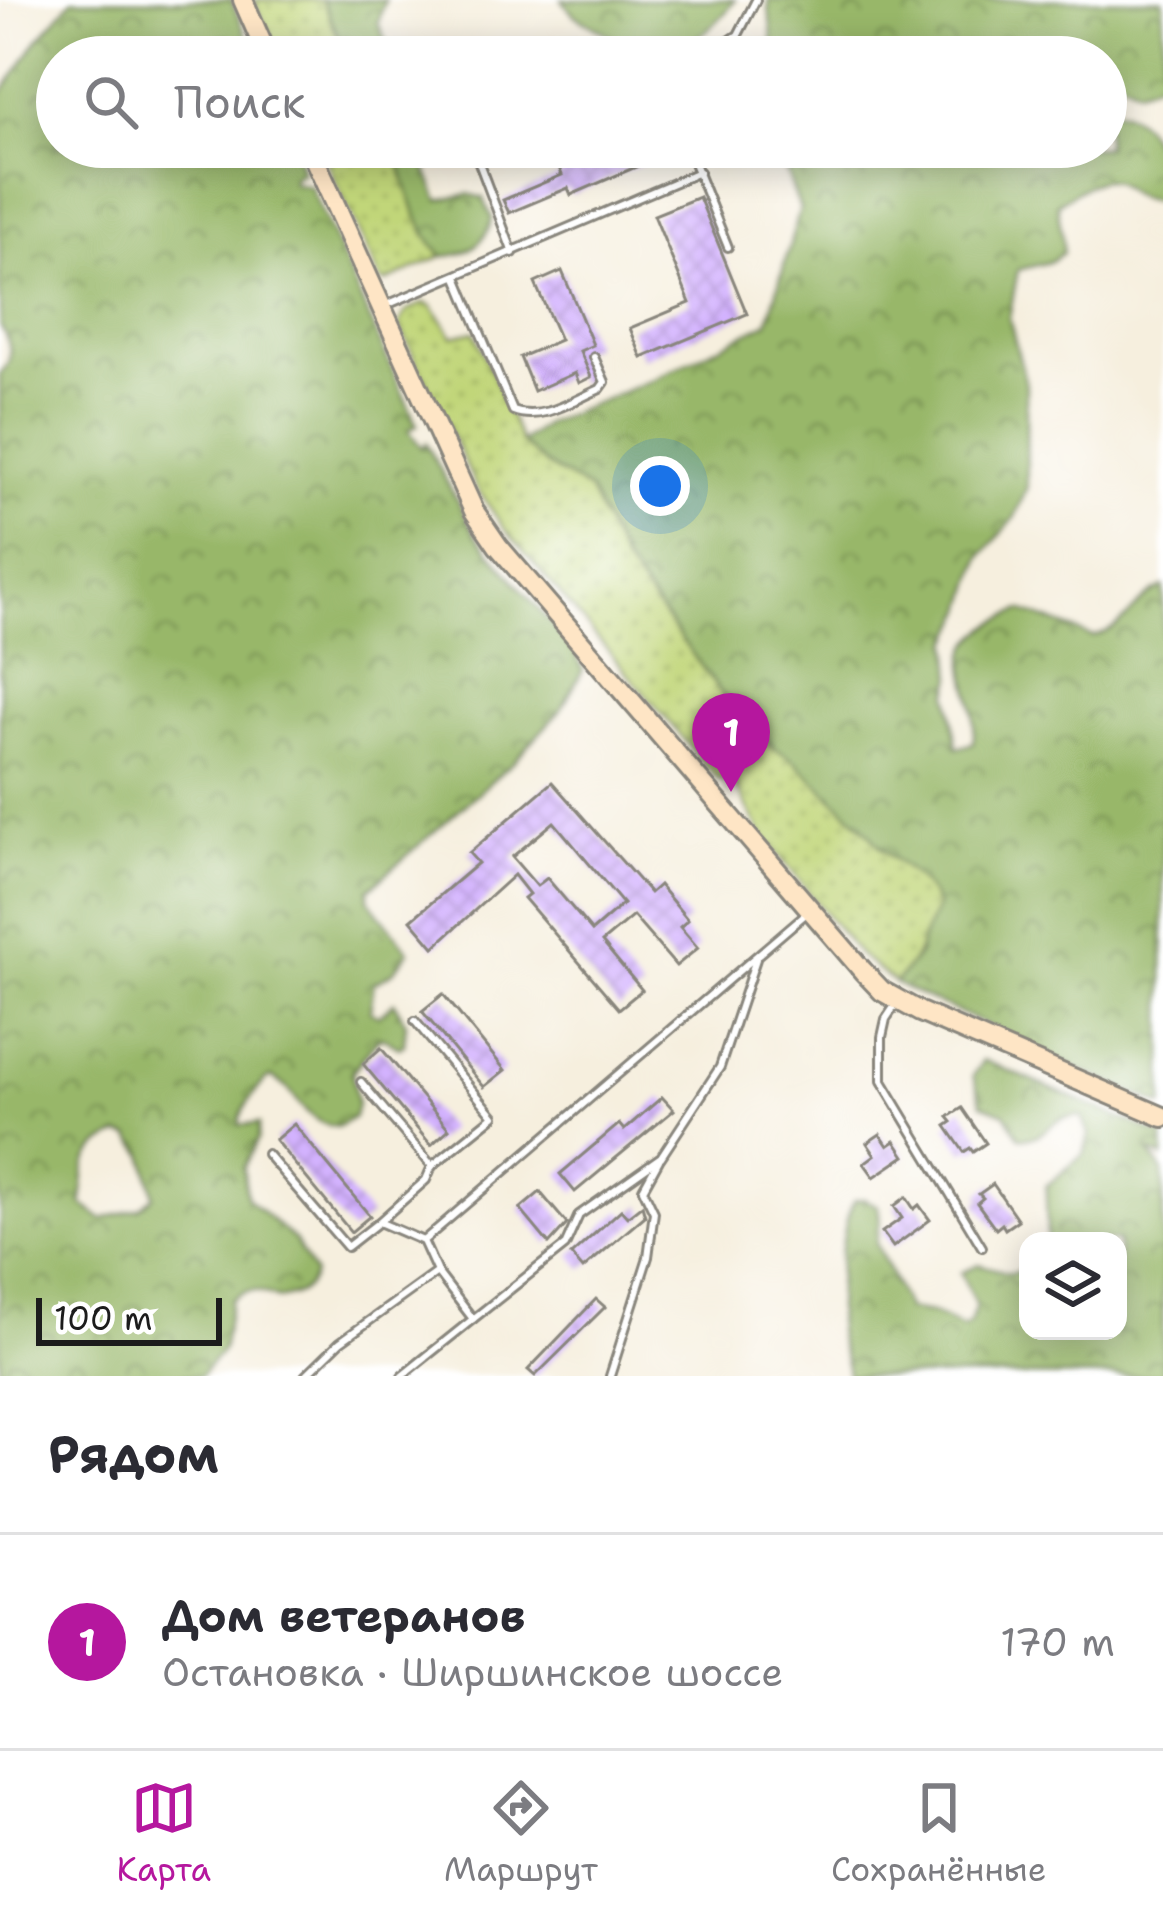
<!DOCTYPE html>
<html lang="ru">
<meta charset="utf-8">
<style>
:root{--surface:#fff;--page:#f2f2f3;--text:#2b2b33;--muted:#7c7c81;--line:#e1e1e2;--accent:#b5179e}
body{margin:0;font-family:"Shantell Sans",sans-serif;background:var(--page);color:var(--text)}
.controls{position:absolute;right:36px;bottom:36px;display:grid;overflow:hidden;border-radius:24px;box-shadow:0 6px 30px #0003}
.controls button{width:108px;height:108px;display:grid;place-items:center;padding:0;border:0;border-bottom:3px solid var(--line);background:var(--surface);color:var(--text);font:60px sans-serif}
.scale{position:absolute;left:36px;bottom:30px;width:186px;box-sizing:border-box;padding-left:12px;border:6px solid #1c1c1c;border-top:0;font-size:33px;line-height:42px;white-space:nowrap;color:#1c1c1c;-webkit-text-stroke:9px #fff;paint-order:stroke}
.you{position:absolute;left:660px;top:486px;width:42px;height:42px;margin:-30px;border:9px solid #fff;border-radius:50%;background:#1a73e8;box-shadow:0 0 0 18px #1a73e833}
.badge{display:grid;place-items:center;width:78px;height:78px;border-radius:50%;background:var(--accent);color:#fff;font-size:39px;font-weight:700}
.pin{position:absolute;translate:-50% -99px;filter:drop-shadow(0 3px 6px #0008)}
.pin::after{content:'';position:absolute;top:63px;width:42px;height:36px;background:inherit;clip-path:polygon(0 0,100% 0,50% 100%)}
.list{margin:0;padding:0;list-style:none}
h2{display:flex;justify-content:space-between;align-items:center;height:156px;margin:0;padding:0 48px;font-size:51px}
h2 small{font-size:39px;font-weight:400;color:var(--muted)}
.list li{display:grid;grid-template-columns:78px 1fr auto;gap:36px;align-items:center;box-sizing:border-box;height:216px;padding:0 48px;border-top:3px solid var(--line)}
.list b{display:block;font-size:45px;white-space:nowrap}
.list p{margin:0;font-size:39px;white-space:nowrap;color:var(--muted)}
.list em{font-size:39px;font-style:normal;color:var(--muted)}
.icon{flex:none;width:66px;height:66px;fill:none;stroke:currentColor;stroke-width:2;stroke-linecap:round;stroke-linejoin:round}
.map{position:relative;flex:none;width:1163px;height:1376px;overflow:hidden}
.search{position:absolute;background:var(--surface);box-shadow:0 6px 30px #0003;left:36px;right:36px;top:36px;height:132px;display:flex;align-items:center;gap:30px;box-sizing:border-box;padding:0 42px;border-radius:66px;color:var(--muted);font-size:45px}
.sheet{height:372px;background:var(--surface)}
nav{display:flex;justify-content:space-around;align-items:center;box-sizing:border-box;height:168px;border-top:3px solid var(--line);background:var(--surface);font-size:33px;color:var(--muted)}
nav a{display:grid;justify-items:center;gap:6px}
nav .on{color:var(--accent)}
.map>svg:first-child{display:block}
.grass{fill:url(#grass-dots);stroke:#6e794a;stroke-width:3}
.forest{fill:url(#forest-crowns);stroke:#5a6a42;stroke-width:3;fill-rule:evenodd}
.building{fill:url(#building-cross-hatch);fill-rule:evenodd}
.lines{fill:none;stroke-linecap:round;stroke-linejoin:round}
.service-casing{stroke:#89867d;stroke-width:12}
.secondary-casing{stroke:#89867d;stroke-width:24}
.service{stroke:#fff;stroke-width:6}
.secondary{stroke:#fee5c5;stroke-width:18}
</style>
<div class="map">
<svg width="1163" height="1376" viewBox="0 0 1163 1376">
<defs>
<pattern id="grass-dots" width="8" height="8" patternUnits="userSpaceOnUse" patternTransform="scale(3)"><rect width="8" height="8" fill="#c1d679"/><path d="M2 2h.1M6 6h.1" fill="none" stroke="#a5b768" stroke-width="1.8" stroke-linecap="round"/></pattern>
<pattern id="forest-crowns" width="20" height="18" patternUnits="userSpaceOnUse" patternTransform="scale(3)"><rect width="20" height="18" fill="#98b769"/><path d="M2 6a3 3 0 1 1 6 0M12 15a3 3 0 1 1 6 0" fill="none" stroke="#7b9456"/></pattern>
<pattern id="building-cross-hatch" width="8" height="8" patternUnits="userSpaceOnUse" patternTransform="scale(3)"><rect width="8" height="8" fill="#d3b2fe"/><path d="M0 0l8 8M0 8l8-8" fill="none" stroke="#b598d9"/></pattern>
</defs>
<rect width="100%" height="100%" fill="#fff"/>
<filter id="ink" filterUnits="userSpaceOnUse"><feTurbulence type="fractalNoise" baseFrequency=".00833" numOctaves="2"/><feDisplacementMap in="SourceGraphic" scale="24" xChannelSelector="R" yChannelSelector="G"/><feConvolveMatrix kernelMatrix="1 2 1 2 8 2 1 2 1" color-interpolation-filters="sRGB"/></filter>
<filter id="wash" filterUnits="userSpaceOnUse"><feTurbulence type="fractalNoise" baseFrequency=".004" numOctaves="4" result="noise"/><feDisplacementMap in="SourceGraphic" scale="48" xChannelSelector="R" yChannelSelector="G"/><feGaussianBlur stdDeviation="2.7" result="paint"/><feColorMatrix in="noise" values="0 0 0 0 0 0 0 0 0 0 0 0 0 0 0 0 0 1.4 0 .05"/><feComposite in="paint" operator="in"/></filter>
<g filter="url(#wash)">
<rect width="100%" height="100%" fill="#f6efde"/>
<!-- grass -->
<g class="grass">
<path d="M254,0H322L348,57H280Z"/>
<path d="M320,147H396C406,185 417,226 442,256L386,282L381,281Z"/>
<path d="M424,303L432,306L453,336L474,331L521,442L545,464L589,490L623,561L737,714L796,762L870,834C888,861 926,875 937,907C931,933 914,963 895,983L859,955L761,833L734,783L717,779L503,527L476,487L399,325L406,312Z"/>
</g>
<!-- forest -->
<g class="forest">
<path d="M72,0H231L256,57H57V147H295L302,172L293,177V183L310,186L417,425L408,430L422,448L426,443L475,534L575,652L583,670L560,711L513,762L369,889V900L409,951L393,972L374,983L370,1011L379,1016L394,1002L406,1023L404,1044L399,1047L384,1038L377,1039L352,1072L357,1104L354,1117L337,1127C301,1123 299,1089 271,1077L265,1080C256,1092 239,1111 239,1125L259,1124L258,1139L243,1168L247,1198L295,1241L314,1274C309,1292 295,1295 279,1299C260,1292 250,1285 231,1300L222,1351L200,1376H0V374C16,358 10,342 0,325V96L37,41ZM119,1135L130,1137L144,1154L154,1196L140,1208L102,1219L82,1204C85,1167 80,1151 119,1135Z"/>
<path d="M322,0H385L378,23L392,57H348Z"/>
<path d="M562,0H735C710,36 686,47 643,55L573,14Z"/>
<path d="M768,0H1163V80L1138,89L1106,72V57H1078L1048,46L1028,57H774Z"/>
<path d="M1106,108C1154,113 1163,157 1160,201C1106,199 1128,153 1058,204C1058,221 1064,235 1063,253L1049,262L1018,270L1009,318L1026,384L1027,487L1014,519L981,557L965,610L950,642L953,677L949,693L957,748L973,743C983,672 925,651 1022,610L1093,637C1134,624 1132,600 1163,587V1106L1006,1038C990,1022 922,999 895,983L919,954L922,938L937,907C926,874 888,862 870,834L796,762L766,742L737,714L623,561L589,490L545,464L521,442L547,423L654,379L768,322L800,209L777,147H1106Z"/>
<path d="M396,147H417L439,200L469,194L483,198L492,218C487,242 467,257 442,256C416,227 405,184 396,147Z"/>
<path d="M983,1060L1163,1136V1158L1149,1152L1163,1172V1376H848C847,1360 838,1346 837,1330C836,1304 840,1220 855,1200L864,1199L878,1206L880,1221L876,1243L907,1309L932,1313L963,1328L970,1323L976,1306L961,1273L978,1264L1010,1273L1028,1269V1331H1118V1241H1047L1046,1186L1084,1154L1089,1135L1082,1117C1049,1112 1048,1143 1019,1137L1005,1113L982,1104L973,1076Z"/>
</g>
<g id="blocks">
<!-- building -->
<g class="building">
<path d="M568,147H682L571,195L568,188L509,213L503,200L562,175L553,153Z"/>
<path d="M699,197L747,314L642,358L630,328L690,303L654,215Z"/>
<path d="M562,271L593,345L580,351L591,377L579,383L575,373L534,391L520,357L560,340L535,283Z"/>
<path d="M552,782L650,893L659,885L688,920L680,927L698,948L676,966L633,916L602,942L642,990L619,1009L524,898L529,894L514,875L434,947L411,920L478,863L469,853ZM554,822L623,904L592,931L547,878L537,886L512,857Z"/>
<path d="M443,994L505,1070L484,1087L422,1011Z"/>
<path d="M381,1048L449,1129L431,1145L363,1064Z"/>
<path d="M662,1097L674,1110L575,1192L560,1174L619,1124L624,1130Z"/>
<path d="M962,1108L986,1143L973,1152L970,1148L964,1152L946,1126L952,1122L948,1117Z"/>
<path d="M294,1124L370,1216L351,1232L275,1140Z"/>
<path d="M880,1134L888,1146L895,1141L905,1156L874,1177L864,1163L875,1155L867,1143Z"/>
<path d="M993,1184L1018,1220L1005,1229L1002,1224L996,1229L977,1203L983,1198L979,1194Z"/>
<path d="M540,1192L567,1224L549,1244L520,1209Z"/>
<path d="M906,1197L914,1209L919,1205L930,1220L893,1247L882,1232L902,1218L894,1206Z"/>
<path d="M642,1205L645,1216L583,1269L571,1255L621,1210L627,1217Z"/>
<path d="M596,1299L605,1307L535,1376L528,1370Z"/>
</g>
</g>
</g>
<g filter="url(#ink)">
<use href="#blocks" fill-opacity="0" stroke="#89867d" stroke-width="3"/>
<g class="lines">
<defs>
<g id="service">
<path d="M705,57L738,35L756,0"/>
<path d="M473,147L513,253"/>
<path d="M699,147L692,158L728,247"/>
<path d="M457,277L513,411C542,422 572,401 600,389L605,382L594,357"/>
<path d="M384,306L699,172"/>
<path d="M896,1004L886,1019L882,1037V1081L982,1247"/>
<path d="M361,1082L432,1166"/>
<path d="M267,1154L347,1247L379,1222L423,1241"/>
<path d="M379,1222L426,1180L432,1166L494,1116L415,1021"/>
<path d="M473,1319L565,1246L579,1215L661,1157L720,1067L756,959"/>
<path d="M305,1376L340,1342L437,1272L423,1241L809,911"/>
<path d="M402,1376L473,1319L437,1272"/>
<path d="M610,1376L648,1257L654,1212L643,1189L659,1160"/>
</g>
<g id="secondary">
<path d="M243,0L268,57"/>
<path d="M309,147L474,511L498,546L863,971L882,991L920,1012L1163,1117"/>
</g>
</defs>
<!-- service casing -->
<use href="#service" class="service-casing"/>
<!-- secondary casing -->
<use href="#secondary" class="secondary-casing"/>
<!-- service -->
<use href="#service" class="service"/>
<!-- secondary -->
<use href="#secondary" class="secondary"/>
</g>
</g>
</svg>
<div class="controls">
<button><svg class="icon" aria-label="layers" viewBox="0 0 24 24"><path d="M12 4l9 5-9 5-9-5zM3 14l9 5 9-5"/></svg></button>
</div>
<div class="scale">100 m</div>
<div class="you"></div>
<div class="pin badge" style="left:731px;top:792px">1</div>
<div class="search"><svg class="icon" aria-label="search" viewBox="0 0 24 24"><circle cx="10" cy="10" r="6"/><path d="M15 15l6 6"/></svg>Поиск</div>
</div>
<section class="sheet">
<h2>Рядом<small></small></h2>
<ul class="list">
<li><span class="badge">1</span><div><b>Дом ветеранов</b><p>Остановка · Ширшинское шоссе</p></div><em>170 m</em></li>
</ul>
</section>
<nav>
<a class="on"><svg class="icon" aria-label="map" viewBox="0 0 24 24"><path d="M3 6l6-2 6 2 6-2v14l-6 2-6-2-6 2zM9 4v14M15 6v14"/></svg>Карта</a>
<a><svg class="icon" aria-label="directions" viewBox="0 0 24 24"><path d="M12 3l9 9-9 9-9-9zM9 14v-3h6M13 9l2 2-2 2"/></svg>Маршрут</a>
<a><svg class="icon" aria-label="saved" viewBox="0 0 24 24"><path d="M7 4h10v16l-5-4-5 4z"/></svg>Сохранённые</a>
</nav>
